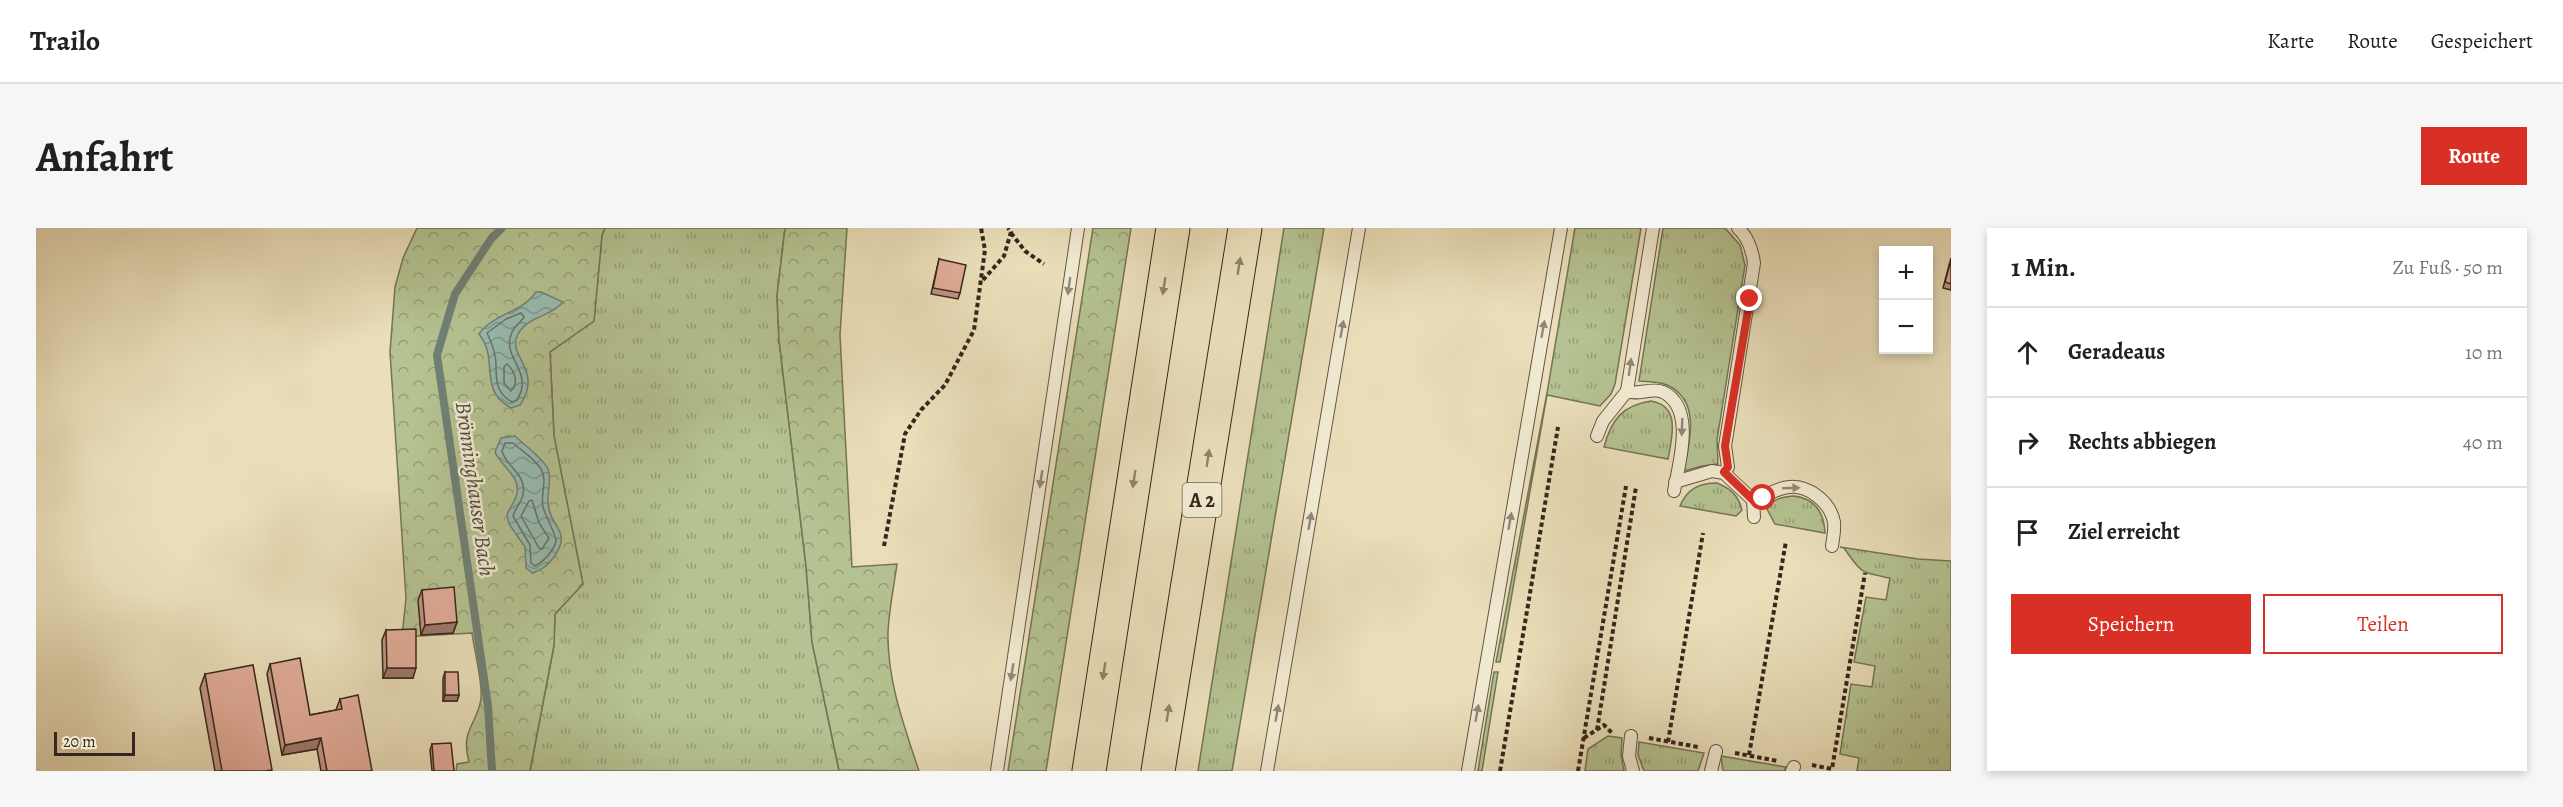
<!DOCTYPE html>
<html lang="de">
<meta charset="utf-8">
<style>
:root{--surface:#fff;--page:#f6f6f6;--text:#202124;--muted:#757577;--line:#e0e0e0;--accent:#d93025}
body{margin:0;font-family:Alegreya,serif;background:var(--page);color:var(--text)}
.controls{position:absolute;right:18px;top:18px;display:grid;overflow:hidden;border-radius:0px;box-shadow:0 3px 9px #0003}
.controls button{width:54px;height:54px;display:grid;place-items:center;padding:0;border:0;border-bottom:2px solid var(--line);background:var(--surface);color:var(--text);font:30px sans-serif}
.scale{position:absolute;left:18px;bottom:15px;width:81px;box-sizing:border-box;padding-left:6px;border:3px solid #35271d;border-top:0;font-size:16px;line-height:21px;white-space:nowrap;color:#35271d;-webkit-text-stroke:4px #f1ead2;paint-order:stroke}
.stop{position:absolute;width:18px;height:18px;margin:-14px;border:4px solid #d93025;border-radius:50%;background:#fff}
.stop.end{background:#d93025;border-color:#fff;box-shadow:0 2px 6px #0008}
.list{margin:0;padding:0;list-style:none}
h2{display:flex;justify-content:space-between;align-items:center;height:78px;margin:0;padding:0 24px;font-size:26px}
h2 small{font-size:20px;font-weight:400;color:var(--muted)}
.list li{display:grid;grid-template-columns:39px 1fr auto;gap:18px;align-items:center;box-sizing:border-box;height:90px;padding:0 24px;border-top:2px solid var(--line)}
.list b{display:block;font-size:22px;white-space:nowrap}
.list em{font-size:20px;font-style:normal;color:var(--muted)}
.actions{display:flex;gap:12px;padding:18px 24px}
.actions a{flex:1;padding:14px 0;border:2px solid var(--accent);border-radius:0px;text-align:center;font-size:21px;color:var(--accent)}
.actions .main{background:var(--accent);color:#fff}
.icon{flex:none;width:33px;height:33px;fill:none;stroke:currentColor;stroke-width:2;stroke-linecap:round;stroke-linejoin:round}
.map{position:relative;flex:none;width:1915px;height:543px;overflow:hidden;border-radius:0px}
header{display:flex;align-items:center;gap:36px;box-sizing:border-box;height:84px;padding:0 30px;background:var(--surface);border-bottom:2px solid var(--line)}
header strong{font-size:28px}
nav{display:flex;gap:33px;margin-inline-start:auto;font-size:21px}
.intro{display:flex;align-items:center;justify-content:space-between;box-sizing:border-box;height:144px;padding:0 36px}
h1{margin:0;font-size:42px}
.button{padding:15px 27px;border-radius:0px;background:var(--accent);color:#fff;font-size:21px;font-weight:700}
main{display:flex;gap:36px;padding:0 36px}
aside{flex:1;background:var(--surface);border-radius:0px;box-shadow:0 3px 9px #0003}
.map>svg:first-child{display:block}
.grass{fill:url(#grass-tufts);stroke:#757457;stroke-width:1.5}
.forest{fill:url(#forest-crowns);stroke:#757457;stroke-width:1.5}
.water{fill:url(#water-waves);stroke:#708076;stroke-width:1.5}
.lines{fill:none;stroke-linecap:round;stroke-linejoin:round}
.shore{stroke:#667268;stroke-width:1.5}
.stream{stroke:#708076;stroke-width:8}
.lane-casing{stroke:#625544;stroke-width:14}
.highway-casing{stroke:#35271d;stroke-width:35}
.path{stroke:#35271d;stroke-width:4;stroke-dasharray:4.5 3;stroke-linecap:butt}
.lane{stroke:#f1ead2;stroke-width:12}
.highway{stroke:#eadfba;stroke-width:33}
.wall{fill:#c29484;stroke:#35271d;stroke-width:1.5}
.shaded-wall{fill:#9e786b;stroke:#35271d;stroke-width:1.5}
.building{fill:#e2ac99;stroke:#35271d;stroke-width:1.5}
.oneway{fill:#90836c}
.oneway2{fill:#938878}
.route{stroke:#d93025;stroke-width:8}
.labels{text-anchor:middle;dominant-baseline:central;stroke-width:5;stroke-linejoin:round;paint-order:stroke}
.shield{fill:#f1ead2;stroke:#6d6253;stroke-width:1.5}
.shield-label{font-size:20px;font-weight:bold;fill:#35271d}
.water-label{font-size:22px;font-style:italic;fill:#4e4c42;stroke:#f1ead2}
</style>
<header>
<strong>Trailo</strong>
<nav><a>Karte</a><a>Route</a><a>Gespeichert</a></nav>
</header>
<div class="intro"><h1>Anfahrt</h1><a class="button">Route</a></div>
<main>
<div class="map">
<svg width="1915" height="543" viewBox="0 0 1915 543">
<defs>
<pattern id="grass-tufts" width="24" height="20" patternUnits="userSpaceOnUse" patternTransform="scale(1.5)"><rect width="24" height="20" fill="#b5c291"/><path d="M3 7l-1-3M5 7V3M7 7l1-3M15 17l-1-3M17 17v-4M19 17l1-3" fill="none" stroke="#949e76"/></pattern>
<pattern id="forest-crowns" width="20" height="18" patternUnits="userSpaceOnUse" patternTransform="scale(1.5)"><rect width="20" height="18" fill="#b5c291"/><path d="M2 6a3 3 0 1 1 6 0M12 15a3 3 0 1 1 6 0" fill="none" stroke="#949e76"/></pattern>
<pattern id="water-waves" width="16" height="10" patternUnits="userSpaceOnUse" patternTransform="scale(1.5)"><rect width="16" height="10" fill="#98bcb2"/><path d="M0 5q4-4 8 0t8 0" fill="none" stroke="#7d9990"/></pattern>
</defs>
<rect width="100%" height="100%" fill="#eadfba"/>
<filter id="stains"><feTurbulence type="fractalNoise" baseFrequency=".00333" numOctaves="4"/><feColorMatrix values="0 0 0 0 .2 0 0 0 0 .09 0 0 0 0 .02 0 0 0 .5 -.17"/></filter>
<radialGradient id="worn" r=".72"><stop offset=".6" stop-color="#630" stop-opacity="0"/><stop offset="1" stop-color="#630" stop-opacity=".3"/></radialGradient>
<!-- grass -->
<g class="grass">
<path d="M569,0H749L741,68L743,112L770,338L776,414L803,543H494L518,418L519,386L547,356L518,208L514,124L558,92L566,7Z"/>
<path d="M1248,0H1288L1196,543H1162Z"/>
<path d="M1539,0H1605L1579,156L1575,166L1564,178L1511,167L1464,434H1460L1511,165Z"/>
<path d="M1627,0H1689L1704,17L1709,37L1681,212L1682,236L1666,238L1648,243C1653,214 1666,173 1631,157C1621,153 1612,154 1603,153Z"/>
<path d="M1615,173C1645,178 1636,209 1632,231L1568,219C1575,192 1587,177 1615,173Z"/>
<path d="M1681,255C1695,261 1702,267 1706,282L1700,288L1644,278C1651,261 1663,255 1681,255Z"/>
<path d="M1757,268C1778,270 1788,283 1789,305L1739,296L1731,281C1736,271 1746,269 1757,268Z"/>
<path d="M1804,319L1882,331L1915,333V543H1821L1823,530L1804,526L1815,456L1836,459L1839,438L1818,434L1830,369L1850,372L1854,350C1824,344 1826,346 1808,320Z"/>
<path d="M1458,444H1462L1446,543H1442Z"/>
<path d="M1572,508L1586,510L1585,527L1588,543H1549L1552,521Z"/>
<path d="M1603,514L1668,525L1662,543H1608L1602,527Z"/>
<path d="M1685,528L1750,539L1748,543H1687Z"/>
</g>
<!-- forest -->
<g class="forest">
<path d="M381,0H569L566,7L558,93L514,124L518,208L547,356L519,386L518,417L494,543H420L421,536L433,534C424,502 441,497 445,471C447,456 438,421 436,405L366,409L370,370L354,124L359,59L367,30Z"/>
<path d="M749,0H811L804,107L816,339L861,336C858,358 853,382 852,404C851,452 868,498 883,543L803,542L776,414L770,338L743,112L741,68Z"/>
<path d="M1057,0H1095L1010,543H972Z"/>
</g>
<!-- water -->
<g class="water">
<path d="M500,64H505L527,74C515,89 492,88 482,106C470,128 508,142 484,177L475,180C441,161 464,133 443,106C458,85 486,85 500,64Z"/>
<path d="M479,208C489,218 506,229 512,241C516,252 511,263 512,274C513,300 537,302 518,329C511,338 506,342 496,345L490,340L489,319L473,296L471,287C473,280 480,273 481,265C485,249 464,237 459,224L465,210Z"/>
</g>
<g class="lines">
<!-- shore -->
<g class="shore">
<path d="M485,85L488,89C485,94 478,99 476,104C464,130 499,143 481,172L476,174C460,165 460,153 460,137C460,125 456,115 451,105L470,91Z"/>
<path d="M471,136C479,143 483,155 475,163L468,155V139Z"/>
<path d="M469,215H477C486,223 499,231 505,241C512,253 504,266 507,279C509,287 521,309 520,313C518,323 507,334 499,338L495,335L494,317L477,288C479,280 486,274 487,266C491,246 470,239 466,223Z"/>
<path d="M496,272L503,295L513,310L506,321L503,320L485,288L493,273Z"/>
</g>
<!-- stream -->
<path class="stream" d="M456,543L452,478L401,127L419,66L455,11L466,0"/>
<defs>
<g id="lane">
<path d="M1591,163C1602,168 1615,159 1627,164C1660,180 1643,235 1638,263"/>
<path d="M1561,208L1567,193L1591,163L1617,0"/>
<path d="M1688,245L1692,239L1689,218L1691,206L1718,35C1716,21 1712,9 1702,0"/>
<path d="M1639,254L1676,243L1688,245L1717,272"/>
<path d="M1718,289L1717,272C1730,269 1739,260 1753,259C1773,257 1794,274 1798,294C1799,302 1797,310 1796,318"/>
<path d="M1595,508L1593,528L1597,543"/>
<path d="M961,543L1042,0"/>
<path d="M1231,543L1323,0"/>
<path d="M1432,543L1525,0"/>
<path d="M1675,543L1680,523"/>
<path d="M1756,543L1758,539"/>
</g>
<g id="highway">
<path d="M1053,543L1137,0"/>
<path d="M1122,543L1209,0"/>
</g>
</defs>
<!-- lane casing -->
<use href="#lane" class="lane-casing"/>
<!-- highway casing -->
<use href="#highway" class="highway-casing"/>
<!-- path -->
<g class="path">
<path d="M975,5L989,23L1008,36"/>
<path d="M947,52L968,28L975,4L972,0"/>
<path d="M848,318L869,206L885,182L909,157L938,102L949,22L945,0"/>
<path d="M1561,502L1600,259"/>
<path d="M1548,510L1568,497L1576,505"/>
<path d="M1613,510L1662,519"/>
<path d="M1632,514L1667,305"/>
<path d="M1699,525L1742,533"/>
<path d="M1713,527L1750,313"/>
<path d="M1776,537L1796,541L1829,345"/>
<path d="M1464,543L1522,199"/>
<path d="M1542,543L1590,258"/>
</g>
<!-- lane -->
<use href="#lane" class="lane"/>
<!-- highway -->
<use href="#highway" class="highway"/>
</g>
<!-- wall -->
<g class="wall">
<path d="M1915,30V62L1907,60Z"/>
<path d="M903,31L924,65L922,71L895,66Z"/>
<path d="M386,362L421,394L417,405L385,407L382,372Z"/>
<path d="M350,402L377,450H347L346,412Z"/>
<path d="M234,436L274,487L300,482L304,471L336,543H285L281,521L246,527L231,446Z"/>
<path d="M409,444L423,467L421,473H407V450Z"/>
<path d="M169,446L235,543H179L164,460Z"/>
<path d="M396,516L418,543H396L394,522Z"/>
</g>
<!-- shaded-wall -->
<g class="shaded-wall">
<path d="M421,394L417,405L385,407L389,397Z"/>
<path d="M351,440H380L377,450H347Z"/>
<path d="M409,467H423L421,473H407Z"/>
<path d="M285,510L281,521L246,527L249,517Z"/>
</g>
<!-- building -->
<g class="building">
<path d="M903,31L930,37L924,65L897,60Z"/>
<path d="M1915,32V56L1909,54Z"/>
<path d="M418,359L421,394L389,397L386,362Z"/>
<path d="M380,401V440H351L350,402Z"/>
<path d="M264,430L274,487L306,481L304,471L322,467L336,543H291L285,510L249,517L234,436Z"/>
<path d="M217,437L236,542L229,543H186L169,446Z"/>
<path d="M409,444H422L423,467H409Z"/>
<path d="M415,515L418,543H398L396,516Z"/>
</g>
<!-- one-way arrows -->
<defs><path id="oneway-solid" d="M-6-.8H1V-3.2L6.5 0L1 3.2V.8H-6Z" transform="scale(1.5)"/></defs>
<g class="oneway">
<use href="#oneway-solid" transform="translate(1203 38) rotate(-81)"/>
<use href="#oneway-solid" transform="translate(1128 58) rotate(99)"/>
<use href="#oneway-solid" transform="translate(1172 230) rotate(-81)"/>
<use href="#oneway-solid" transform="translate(1098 251) rotate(99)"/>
<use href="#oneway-solid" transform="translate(1068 443) rotate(99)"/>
<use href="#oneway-solid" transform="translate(1132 485) rotate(-81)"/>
</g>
<g class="oneway2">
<use href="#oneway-solid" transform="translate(1033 58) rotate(98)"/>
<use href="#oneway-solid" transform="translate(1306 101) rotate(-80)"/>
<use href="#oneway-solid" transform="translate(1507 101) rotate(-80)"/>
<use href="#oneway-solid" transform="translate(1594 139) rotate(-82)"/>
<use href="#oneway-solid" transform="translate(1646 199) rotate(92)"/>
<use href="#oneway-solid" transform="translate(1005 251) rotate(99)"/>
<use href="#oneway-solid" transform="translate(1755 260) rotate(-2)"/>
<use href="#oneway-solid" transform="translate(1274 293) rotate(-80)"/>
<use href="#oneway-solid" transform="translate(1474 293) rotate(-80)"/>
<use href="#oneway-solid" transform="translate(976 444) rotate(99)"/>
<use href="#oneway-solid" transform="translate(1241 485) rotate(-80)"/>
<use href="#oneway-solid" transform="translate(1441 485) rotate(-80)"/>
</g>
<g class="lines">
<!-- route -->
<path class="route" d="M1714,71L1691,206L1689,218L1692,239L1688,244L1717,272L1727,270"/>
</g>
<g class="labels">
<!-- shield labels -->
<rect class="shield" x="1146.5" y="255" width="39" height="34" rx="4.5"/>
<g class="shield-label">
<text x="1166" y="272">A 2</text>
</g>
<!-- water labels -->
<g class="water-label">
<text transform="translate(439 261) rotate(82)">Brönninghauser Bach</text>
</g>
</g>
<rect width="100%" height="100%" filter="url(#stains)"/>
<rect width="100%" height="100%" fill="url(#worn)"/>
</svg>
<div class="controls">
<button>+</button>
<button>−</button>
</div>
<div class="scale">20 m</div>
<div class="stop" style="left:1727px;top:270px"></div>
<div class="stop end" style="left:1714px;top:71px"></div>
</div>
<aside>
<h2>1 Min.<small>Zu Fuß · 50 m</small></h2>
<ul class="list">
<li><svg class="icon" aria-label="ahead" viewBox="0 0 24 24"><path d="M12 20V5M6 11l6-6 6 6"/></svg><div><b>Geradeaus</b></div><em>10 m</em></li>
<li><svg class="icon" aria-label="right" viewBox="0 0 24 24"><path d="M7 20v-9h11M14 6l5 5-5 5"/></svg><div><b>Rechts abbiegen</b></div><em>40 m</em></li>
<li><svg class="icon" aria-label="arrive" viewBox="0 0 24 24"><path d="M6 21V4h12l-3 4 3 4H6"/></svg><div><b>Ziel erreicht</b></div></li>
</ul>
<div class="actions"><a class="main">Speichern</a><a>Teilen</a></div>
</aside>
</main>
